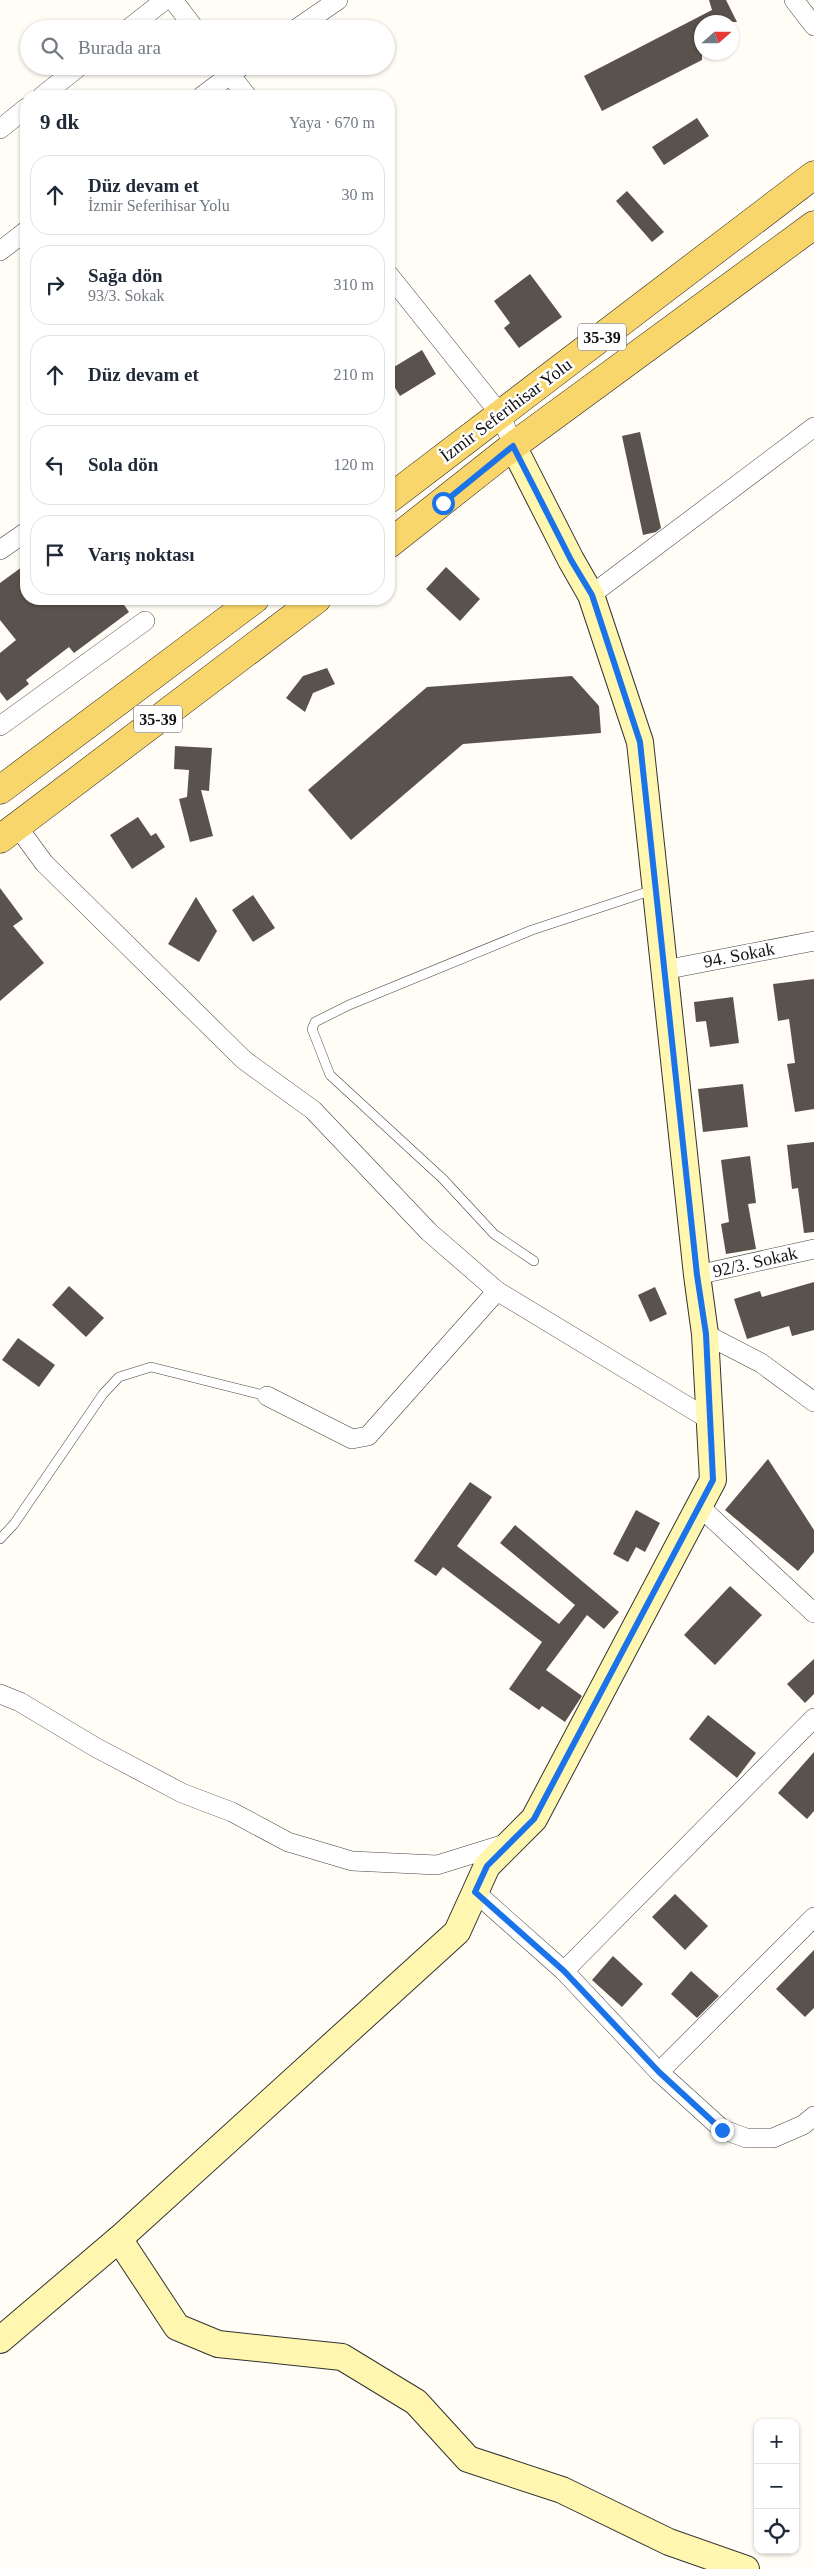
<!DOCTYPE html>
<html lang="tr">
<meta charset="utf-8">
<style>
:root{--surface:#fff;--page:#f6f6f7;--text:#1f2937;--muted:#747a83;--line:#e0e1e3}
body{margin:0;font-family:Georgia,serif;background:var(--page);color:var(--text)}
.controls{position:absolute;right:15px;bottom:15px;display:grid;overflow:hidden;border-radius:10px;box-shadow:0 1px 4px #0004}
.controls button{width:45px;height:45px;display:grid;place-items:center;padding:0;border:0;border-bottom:1px solid var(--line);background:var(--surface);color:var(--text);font:25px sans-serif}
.compass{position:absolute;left:694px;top:15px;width:45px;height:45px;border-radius:50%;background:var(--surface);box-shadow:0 1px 4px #0004;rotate:69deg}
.stop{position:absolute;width:15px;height:15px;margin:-11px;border:4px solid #1a73e8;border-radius:50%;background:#fff}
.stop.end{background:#1a73e8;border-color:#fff;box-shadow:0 1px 5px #0008}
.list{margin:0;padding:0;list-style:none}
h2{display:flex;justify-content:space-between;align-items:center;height:65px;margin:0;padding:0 20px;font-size:21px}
h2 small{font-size:16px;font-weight:400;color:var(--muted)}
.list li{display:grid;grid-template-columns:32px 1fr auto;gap:15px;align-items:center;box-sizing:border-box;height:80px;margin:0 10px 10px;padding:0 10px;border:1px solid var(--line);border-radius:20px}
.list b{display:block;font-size:19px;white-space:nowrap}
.list p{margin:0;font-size:16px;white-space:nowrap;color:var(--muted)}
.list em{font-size:16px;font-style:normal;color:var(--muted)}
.icon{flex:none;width:28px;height:28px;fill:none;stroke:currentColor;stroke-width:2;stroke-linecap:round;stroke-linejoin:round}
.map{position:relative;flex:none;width:814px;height:2569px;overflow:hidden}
.search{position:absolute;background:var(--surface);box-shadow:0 1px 4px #0004;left:20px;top:20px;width:375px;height:55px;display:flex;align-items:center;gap:12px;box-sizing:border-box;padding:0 18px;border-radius:28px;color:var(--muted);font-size:19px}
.panel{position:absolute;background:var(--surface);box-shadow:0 1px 4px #0004;left:20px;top:90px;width:375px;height:515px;border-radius:20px}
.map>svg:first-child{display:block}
.building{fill:#5a524d}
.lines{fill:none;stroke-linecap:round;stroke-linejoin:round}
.lane-casing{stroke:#444;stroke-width:10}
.street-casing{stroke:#444;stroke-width:20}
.secondary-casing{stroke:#333;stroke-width:28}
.primary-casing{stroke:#222;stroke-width:29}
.lane{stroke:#fff;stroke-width:9}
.street{stroke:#fff;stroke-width:19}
.secondary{stroke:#fff6b0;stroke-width:26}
.primary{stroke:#f9d66b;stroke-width:28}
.route{stroke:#1a73e8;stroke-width:6}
.labels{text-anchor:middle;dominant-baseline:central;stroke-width:5;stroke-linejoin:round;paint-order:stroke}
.shield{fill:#fff;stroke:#585858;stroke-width:1}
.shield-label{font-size:16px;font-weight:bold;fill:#111}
.street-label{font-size:18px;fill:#111;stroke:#fff}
</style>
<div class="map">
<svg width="814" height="2569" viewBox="0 0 814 2569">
<rect width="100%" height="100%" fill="#fffdf5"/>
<!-- building -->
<g class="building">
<path d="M709,0H726L737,22H702V60L602,111L584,76L712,10Z"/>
<path d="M697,118L709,136L664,165L652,147Z"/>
<path d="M627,191L664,232L652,242L616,201Z"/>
<path d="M530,274L562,317L519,348L504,328L510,323L494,301Z"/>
<path d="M422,350L436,374L400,396L389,378V370Z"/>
<path d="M640,432L661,528L656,532L643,535L622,436Z"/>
<path d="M26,564V599H120L129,612L74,653L69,647L26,680L29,684L7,701L0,692V653L16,640L0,620V583Z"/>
<path d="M446,567L480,599L460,621L426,589Z"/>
<path d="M327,668L335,684L313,693L305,712L286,698L303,676Z"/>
<path d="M572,676L599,706L601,733L463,744L351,840L308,790L427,687Z"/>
<path d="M175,746L212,748L209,791L201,790L213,836L190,842L179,799L187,797L189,770L174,769Z"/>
<path d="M138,817L151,836L156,833L165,847L132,869L110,835Z"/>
<path d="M0,888L23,919L13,926L44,963L0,1001Z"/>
<path d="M253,895L275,928L253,942L232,910Z"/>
<path d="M196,897L217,931L199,962L168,944Z"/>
<path d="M814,979V1109L795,1112L787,1064L795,1063L789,1019L778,1021L773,984Z"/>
<path d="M733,997L739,1043L710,1047L706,1021L696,1022L694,1002Z"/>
<path d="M743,1084L748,1127L703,1132L698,1089Z"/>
<path d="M814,1142V1232L804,1233L798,1188L792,1189L787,1145Z"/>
<path d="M750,1156L756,1203L748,1204L756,1249L726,1254L721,1224L729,1222L721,1160Z"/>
<path d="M814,1282V1330L792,1336L789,1326L747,1339L734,1299L760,1291L762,1297Z"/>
<path d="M69,1286L104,1318L86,1337L52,1305Z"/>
<path d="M655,1287L667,1314L650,1322L638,1295Z"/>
<path d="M18,1338L55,1365L39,1387L2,1360Z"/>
<path d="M768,1459L814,1530V1552L798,1571L725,1510Z"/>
<path d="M470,1482L492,1497L457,1546L559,1624L575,1605L500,1543L515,1525L619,1612L604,1629L587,1615L546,1670L582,1696L565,1722L542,1706L539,1710L509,1689L542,1642L443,1567L436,1576L414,1561Z"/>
<path d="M636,1510L660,1523L645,1552L636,1547L628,1562L613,1554Z"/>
<path d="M730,1586L762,1615L715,1665L684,1635Z"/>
<path d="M814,1659V1694L805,1703L787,1684Z"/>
<path d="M708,1715L756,1753L737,1778L689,1739Z"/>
<path d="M814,1752V1811L807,1819L778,1793Z"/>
<path d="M675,1894L708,1926L685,1950L652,1917Z"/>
<path d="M814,1950V2008L805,2017L776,1989Z"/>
<path d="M613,1956L643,1984L622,2007L592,1980Z"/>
<path d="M691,1971L719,1996L697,2018L671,1994Z"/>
</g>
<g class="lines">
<defs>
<g id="lane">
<path d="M534,1261L494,1234L443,1179L330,1075L312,1029L315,1022L349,1005L532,930L653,890"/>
<path d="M0,1539L14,1524L103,1394L119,1377L151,1367L267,1396"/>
</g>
<g id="street">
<path d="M173,0L195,29"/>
<path d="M794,0L814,26"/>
<path d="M128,29L165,0"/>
<path d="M296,29L338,0"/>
<path d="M223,66L247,96"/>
<path d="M42,96L80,66"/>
<path d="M202,96L242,66"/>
<path d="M0,129L26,108"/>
<path d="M0,251L26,231"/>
<path d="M389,275L501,415L513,446"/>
<path d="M0,550L26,532"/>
<path d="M591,595L814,427"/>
<path d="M0,726L145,621"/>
<path d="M17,826L44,863L244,1060L313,1110L429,1232L497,1291L710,1420"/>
<path d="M664,970L814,941"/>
<path d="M697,1275L814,1249"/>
<path d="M705,1334L761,1363L814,1402"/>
<path d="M267,1396L352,1439L368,1436L497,1291"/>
<path d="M699,1506L814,1613"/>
<path d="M0,1694L20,1702L95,1747L182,1793L232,1812L288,1842L352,1861L437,1865L508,1843"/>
<path d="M475,1892L564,1971L659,2072L722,2129L746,2138H773L803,2125L814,2116"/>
<path d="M564,1971L814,1718"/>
<path d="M659,2072L814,1917"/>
</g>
<g id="secondary">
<path d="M119,2239L177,2327L218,2344L342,2357L416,2402L468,2459L562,2490L669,2542L746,2569"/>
<path d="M0,2340L119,2239L457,1932L487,1866L534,1819L713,1480L705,1334L697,1275L640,742L591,595L571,560L513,446"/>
</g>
<g id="primary">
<path d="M389,499L814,175"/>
<path d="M389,544L513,446L814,225"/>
<path d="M0,790L255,599"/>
<path d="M0,839L317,599"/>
</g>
</defs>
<!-- lane casing -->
<use href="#lane" class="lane-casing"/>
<!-- street casing -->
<use href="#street" class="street-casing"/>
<!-- secondary casing -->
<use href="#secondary" class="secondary-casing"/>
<!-- primary casing -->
<use href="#primary" class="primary-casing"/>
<!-- lane -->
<use href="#lane" class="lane"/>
<!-- street -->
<use href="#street" class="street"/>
<!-- secondary -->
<use href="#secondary" class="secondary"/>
<!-- primary -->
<use href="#primary" class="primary"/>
</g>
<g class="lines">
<!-- route -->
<path class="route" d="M443,503L513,446L571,560L592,595L640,742L697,1275L706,1334L713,1480L534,1819L487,1866L475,1892L564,1971L659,2072L722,2130"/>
</g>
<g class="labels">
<!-- shield labels -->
<g class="shield">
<rect x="578" y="323.5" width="48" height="27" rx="4"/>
<rect x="134" y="705.5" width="48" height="27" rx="4"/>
</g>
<g class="shield-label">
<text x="602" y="337">35-39</text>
<text x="158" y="719">35-39</text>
</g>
<!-- street labels -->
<g class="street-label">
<text transform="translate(506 410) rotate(-37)">İzmir Seferihisar Yolu</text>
<text transform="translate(739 955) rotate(-11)">94. Sokak</text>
<text transform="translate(755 1262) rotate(-13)">92/3. Sokak</text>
</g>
</g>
</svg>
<div class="controls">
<button>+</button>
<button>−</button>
<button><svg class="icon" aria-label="locate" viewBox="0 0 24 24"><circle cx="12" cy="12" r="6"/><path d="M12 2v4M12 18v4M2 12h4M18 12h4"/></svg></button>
</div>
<svg class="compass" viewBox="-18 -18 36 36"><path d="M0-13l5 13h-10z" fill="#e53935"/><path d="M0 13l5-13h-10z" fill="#747a83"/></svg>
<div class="stop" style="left:443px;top:503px"></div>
<div class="stop end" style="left:722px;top:2130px"></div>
<div class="search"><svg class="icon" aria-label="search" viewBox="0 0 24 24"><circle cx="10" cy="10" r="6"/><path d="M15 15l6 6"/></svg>Burada ara</div>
<section class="panel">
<h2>9 dk<small>Yaya · 670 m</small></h2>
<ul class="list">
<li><svg class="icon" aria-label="ahead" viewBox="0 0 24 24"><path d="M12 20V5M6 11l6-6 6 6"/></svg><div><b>Düz devam et</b><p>İzmir Seferihisar Yolu</p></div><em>30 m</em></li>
<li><svg class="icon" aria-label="right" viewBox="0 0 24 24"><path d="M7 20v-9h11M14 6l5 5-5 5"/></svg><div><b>Sağa dön</b><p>93/3. Sokak</p></div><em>310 m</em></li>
<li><svg class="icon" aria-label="ahead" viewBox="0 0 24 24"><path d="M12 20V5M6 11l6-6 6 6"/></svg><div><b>Düz devam et</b></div><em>210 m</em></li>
<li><svg class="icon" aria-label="left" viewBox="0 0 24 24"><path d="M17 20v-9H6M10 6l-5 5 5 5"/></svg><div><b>Sola dön</b></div><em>120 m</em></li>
<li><svg class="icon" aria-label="arrive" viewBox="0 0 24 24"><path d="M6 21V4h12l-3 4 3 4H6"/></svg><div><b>Varış noktası</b></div></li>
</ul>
</section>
</div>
